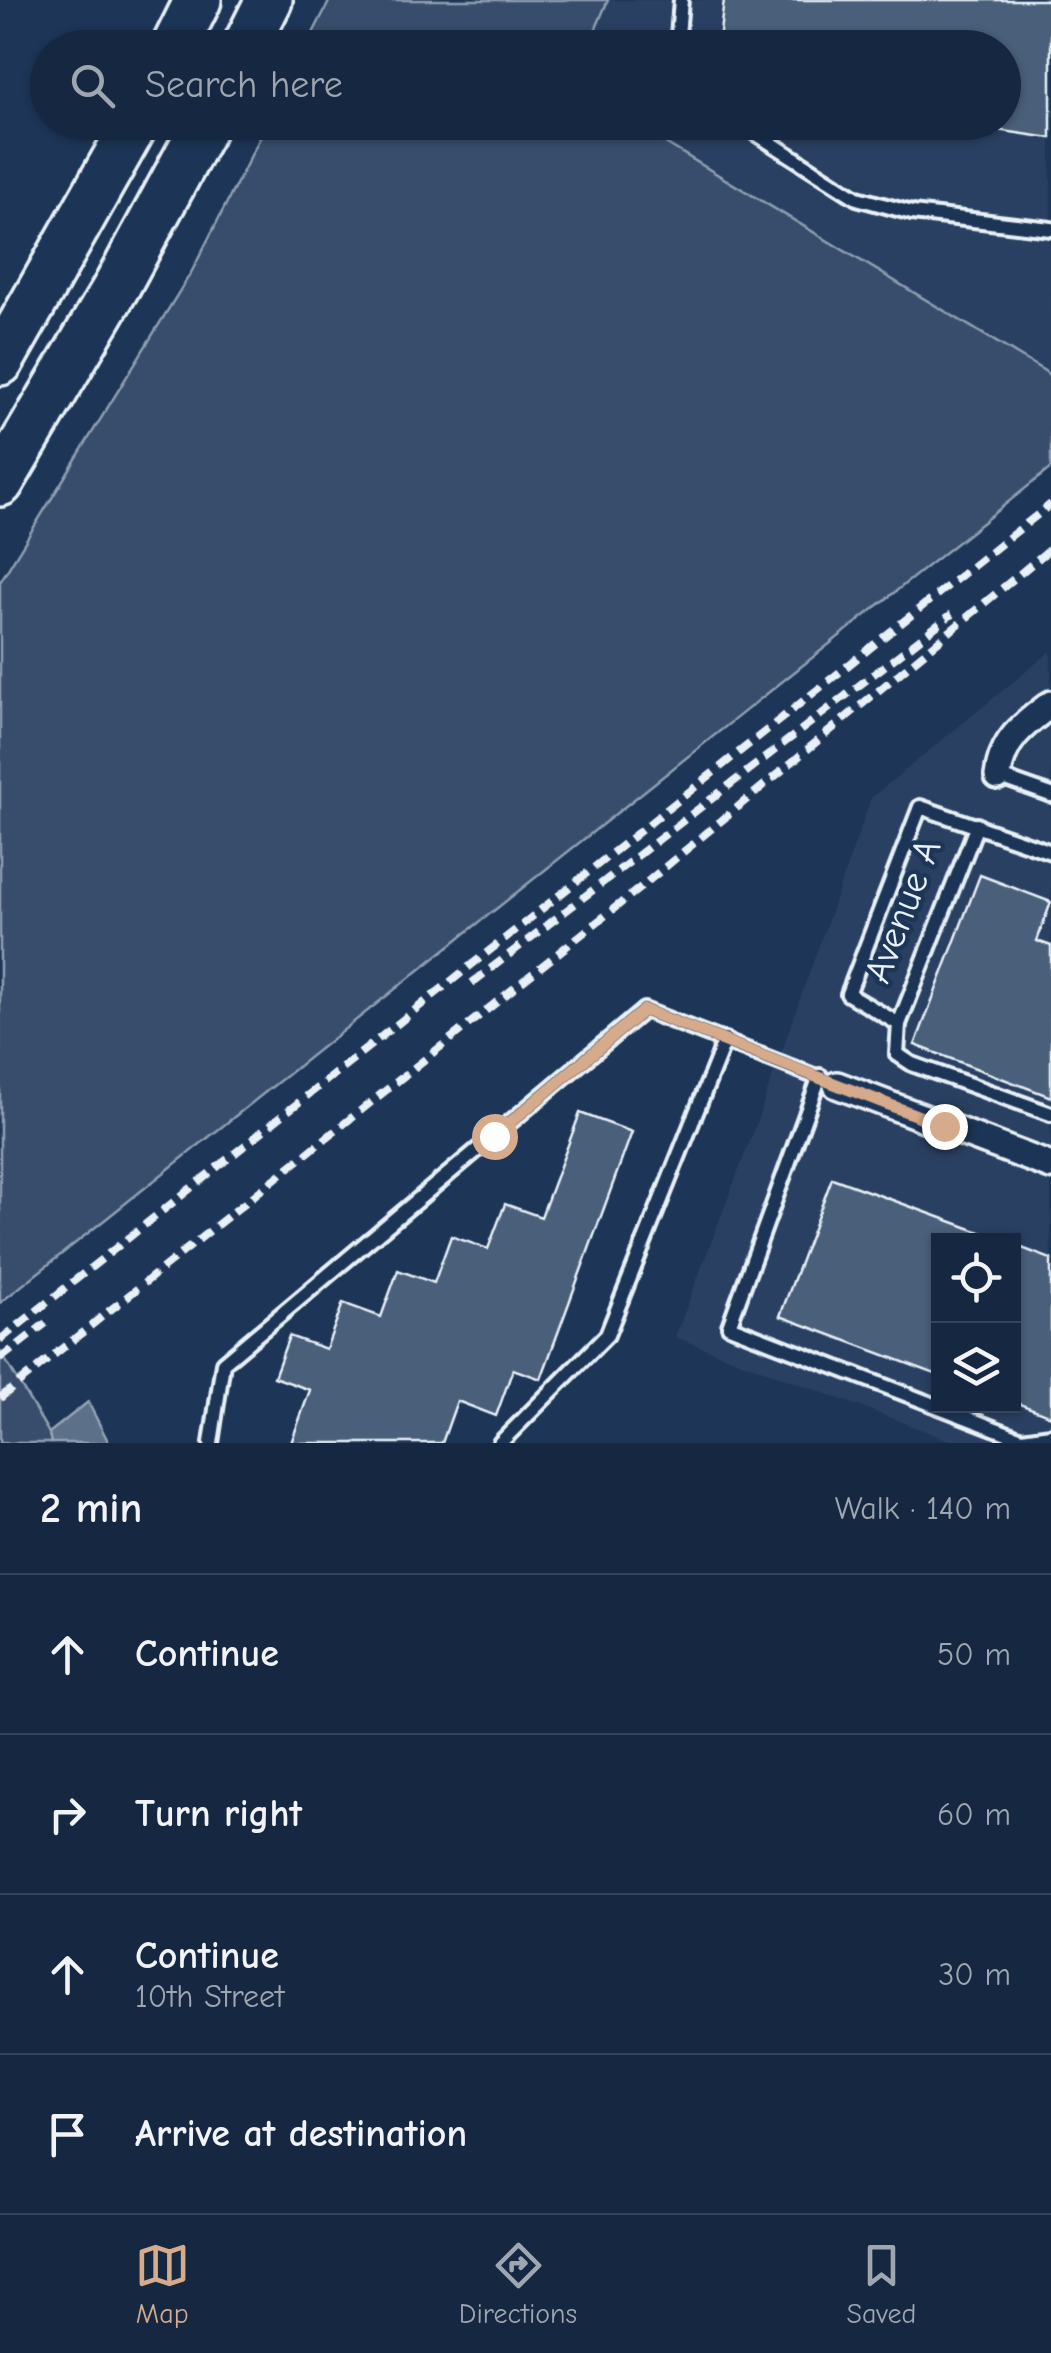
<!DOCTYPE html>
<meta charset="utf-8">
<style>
:root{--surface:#162841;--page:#1f3048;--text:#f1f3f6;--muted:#9ea6b1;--line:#35445a;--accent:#d6ab8b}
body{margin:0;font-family:"Comic Neue",sans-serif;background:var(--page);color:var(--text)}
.controls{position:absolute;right:30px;bottom:30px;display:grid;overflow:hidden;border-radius:0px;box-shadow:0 2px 8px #0004}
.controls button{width:90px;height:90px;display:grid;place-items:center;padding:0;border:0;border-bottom:2px solid var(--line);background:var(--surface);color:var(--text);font:50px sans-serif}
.stop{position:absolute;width:30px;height:30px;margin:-22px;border:8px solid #d6ab8b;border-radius:50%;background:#fff}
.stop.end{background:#d6ab8b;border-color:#fff;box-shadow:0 2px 10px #0008}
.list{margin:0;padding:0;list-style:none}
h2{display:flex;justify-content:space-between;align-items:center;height:130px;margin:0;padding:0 40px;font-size:42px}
h2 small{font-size:32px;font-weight:400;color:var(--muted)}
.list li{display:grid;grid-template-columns:65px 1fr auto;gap:30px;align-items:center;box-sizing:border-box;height:160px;padding:0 40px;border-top:2px solid var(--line)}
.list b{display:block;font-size:38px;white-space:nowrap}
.list p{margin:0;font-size:32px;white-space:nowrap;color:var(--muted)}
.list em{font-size:32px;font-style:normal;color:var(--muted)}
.icon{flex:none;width:55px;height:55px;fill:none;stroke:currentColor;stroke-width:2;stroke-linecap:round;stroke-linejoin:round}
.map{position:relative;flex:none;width:1051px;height:1443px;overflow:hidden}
.search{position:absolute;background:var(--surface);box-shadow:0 2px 8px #0004;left:30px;right:30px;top:30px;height:110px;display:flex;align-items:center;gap:25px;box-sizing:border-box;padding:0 35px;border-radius:55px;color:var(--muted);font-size:38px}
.sheet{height:770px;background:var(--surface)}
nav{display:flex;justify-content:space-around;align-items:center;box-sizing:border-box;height:140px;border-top:2px solid var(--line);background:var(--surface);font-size:28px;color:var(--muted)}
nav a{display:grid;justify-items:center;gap:5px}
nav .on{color:var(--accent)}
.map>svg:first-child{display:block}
.built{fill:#2a4162;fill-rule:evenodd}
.green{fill:#374d6c;stroke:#909fb2;stroke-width:2.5}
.water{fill:#5d7089;stroke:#95a4b5;stroke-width:2.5}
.building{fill:#495e7a;stroke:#e8f1f8;stroke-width:2.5}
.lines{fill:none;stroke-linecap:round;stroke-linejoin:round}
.service-casing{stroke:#e8f1f8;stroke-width:20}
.minor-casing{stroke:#e8f1f8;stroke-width:32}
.motorway-casing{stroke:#e8f1f8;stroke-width:52}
.service{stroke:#1d3557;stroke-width:12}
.minor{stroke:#1d3557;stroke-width:25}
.motorway{stroke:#1d3557;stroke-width:45}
.rail{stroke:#e8f1f8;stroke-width:8;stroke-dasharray:15 8;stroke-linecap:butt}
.route{stroke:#d6ab8b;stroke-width:12}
.labels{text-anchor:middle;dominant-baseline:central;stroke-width:9;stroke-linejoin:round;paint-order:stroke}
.street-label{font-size:38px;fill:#e8f1f8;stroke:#1d3557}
</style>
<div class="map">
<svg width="1051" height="1443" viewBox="0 0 1051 1443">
<rect width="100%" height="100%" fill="#1d3557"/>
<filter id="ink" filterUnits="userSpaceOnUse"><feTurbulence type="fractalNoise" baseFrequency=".01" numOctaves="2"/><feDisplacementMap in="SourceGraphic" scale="20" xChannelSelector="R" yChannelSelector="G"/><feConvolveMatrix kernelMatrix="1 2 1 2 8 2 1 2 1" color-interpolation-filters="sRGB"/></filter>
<g filter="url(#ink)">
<!-- built -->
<g class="built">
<path d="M608,0H1051V379L632,123L1004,122V48H588Z"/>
<path d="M1051,651V1443H957L675,1337L752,1135L871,798ZM938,1240H1014V1406H938Z"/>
</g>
<!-- green -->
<g class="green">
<path d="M330,0H608L588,47H306Z"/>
<path d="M268,122L632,123L1046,372L1051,379V468L0,1303V582L192,271Z"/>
<path d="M0,1351L49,1433L51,1443H0Z"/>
</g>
<!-- water -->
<path class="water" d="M88,1402L109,1443H51L49,1433Z"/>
<!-- building -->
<g class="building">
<path d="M724,0H1051V138L942,122H1004V48H718Z"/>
<path d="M980,875L1051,902L1037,941L1051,946V1097L915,1045Z"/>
<path d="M580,1113L632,1132L541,1379L513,1369L496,1416L457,1401L442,1443H291L310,1390L274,1377L289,1336L326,1349L343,1303L381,1317L398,1270L434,1283L451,1236L488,1249L505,1204L541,1217Z"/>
<path d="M832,1178L1002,1240H938V1375L780,1316Z"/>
<path d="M1014,1245L1051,1259V1416L1014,1402Z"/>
</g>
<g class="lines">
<defs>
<g id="service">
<path d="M677,48L681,0"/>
<path d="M738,122L857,198L912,213L1051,229"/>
<path d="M998,776L1051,795"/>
<path d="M977,825L899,1024L897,1054L912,1064L1051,1114"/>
<path d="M899,1024L848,994L920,807L1051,852"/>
<path d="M820,1076L729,1326L1022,1439L1051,1435"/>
<path d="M211,1443L223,1363L644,1010L837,1085"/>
<path d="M500,1443L607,1335L725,1040"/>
</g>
<g id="minor">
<path d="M998,776C1002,740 1023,725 1051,704"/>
<path d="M837,1085L1051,1166"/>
</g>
<g id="motorway">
<path d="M174,48L198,0"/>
<path d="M245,48L269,0"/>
<path d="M0,362L136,122"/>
<path d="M0,483L118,284L206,122"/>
</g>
</defs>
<!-- service casing -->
<use href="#service" class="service-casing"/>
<!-- minor casing -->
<use href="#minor" class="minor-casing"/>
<!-- motorway casing -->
<use href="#motorway" class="motorway-casing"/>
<!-- service -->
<use href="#service" class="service"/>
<!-- minor -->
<use href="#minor" class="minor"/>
<!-- motorway -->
<use href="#motorway" class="motorway"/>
<!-- rail -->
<g class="rail">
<path d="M472,983L952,614"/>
<path d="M0,1340L1051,504"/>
<path d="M0,1359L46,1323"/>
<path d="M0,1398L641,887L1051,548"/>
</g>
</g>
</g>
<g class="lines" filter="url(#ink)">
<!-- route -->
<path class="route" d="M494,1136L644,1010L944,1126"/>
</g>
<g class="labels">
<!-- street labels -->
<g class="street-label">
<text transform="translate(903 911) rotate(-69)">Avenue A</text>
</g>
</g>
</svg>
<div class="controls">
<button><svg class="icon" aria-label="locate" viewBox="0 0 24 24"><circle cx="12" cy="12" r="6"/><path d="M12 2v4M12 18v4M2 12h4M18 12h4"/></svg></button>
<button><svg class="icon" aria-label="layers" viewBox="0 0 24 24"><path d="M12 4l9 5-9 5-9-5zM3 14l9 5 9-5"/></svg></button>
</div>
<div class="stop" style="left:494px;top:1136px"></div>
<div class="stop end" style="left:944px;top:1126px"></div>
<div class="search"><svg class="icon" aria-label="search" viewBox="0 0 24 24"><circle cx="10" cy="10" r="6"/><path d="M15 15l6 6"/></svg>Search here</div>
</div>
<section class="sheet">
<h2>2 min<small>Walk · 140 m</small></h2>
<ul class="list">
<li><svg class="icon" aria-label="ahead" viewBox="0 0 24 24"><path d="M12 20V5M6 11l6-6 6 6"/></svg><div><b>Continue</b></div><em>50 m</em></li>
<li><svg class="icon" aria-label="right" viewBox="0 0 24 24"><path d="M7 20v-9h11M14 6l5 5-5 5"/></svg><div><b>Turn right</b></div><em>60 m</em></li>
<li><svg class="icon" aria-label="ahead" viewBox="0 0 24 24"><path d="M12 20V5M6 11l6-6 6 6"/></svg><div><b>Continue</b><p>10th Street</p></div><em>30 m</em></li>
<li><svg class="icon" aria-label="arrive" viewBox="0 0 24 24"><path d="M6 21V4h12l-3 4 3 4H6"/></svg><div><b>Arrive at destination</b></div></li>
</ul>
</section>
<nav>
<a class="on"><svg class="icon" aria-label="map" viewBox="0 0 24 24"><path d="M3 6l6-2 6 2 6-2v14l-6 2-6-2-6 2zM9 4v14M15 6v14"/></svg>Map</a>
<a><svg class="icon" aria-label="directions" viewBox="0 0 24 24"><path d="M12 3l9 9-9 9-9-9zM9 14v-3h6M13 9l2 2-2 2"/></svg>Directions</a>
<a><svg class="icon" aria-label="saved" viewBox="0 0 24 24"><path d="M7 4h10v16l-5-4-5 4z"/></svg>Saved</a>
</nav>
